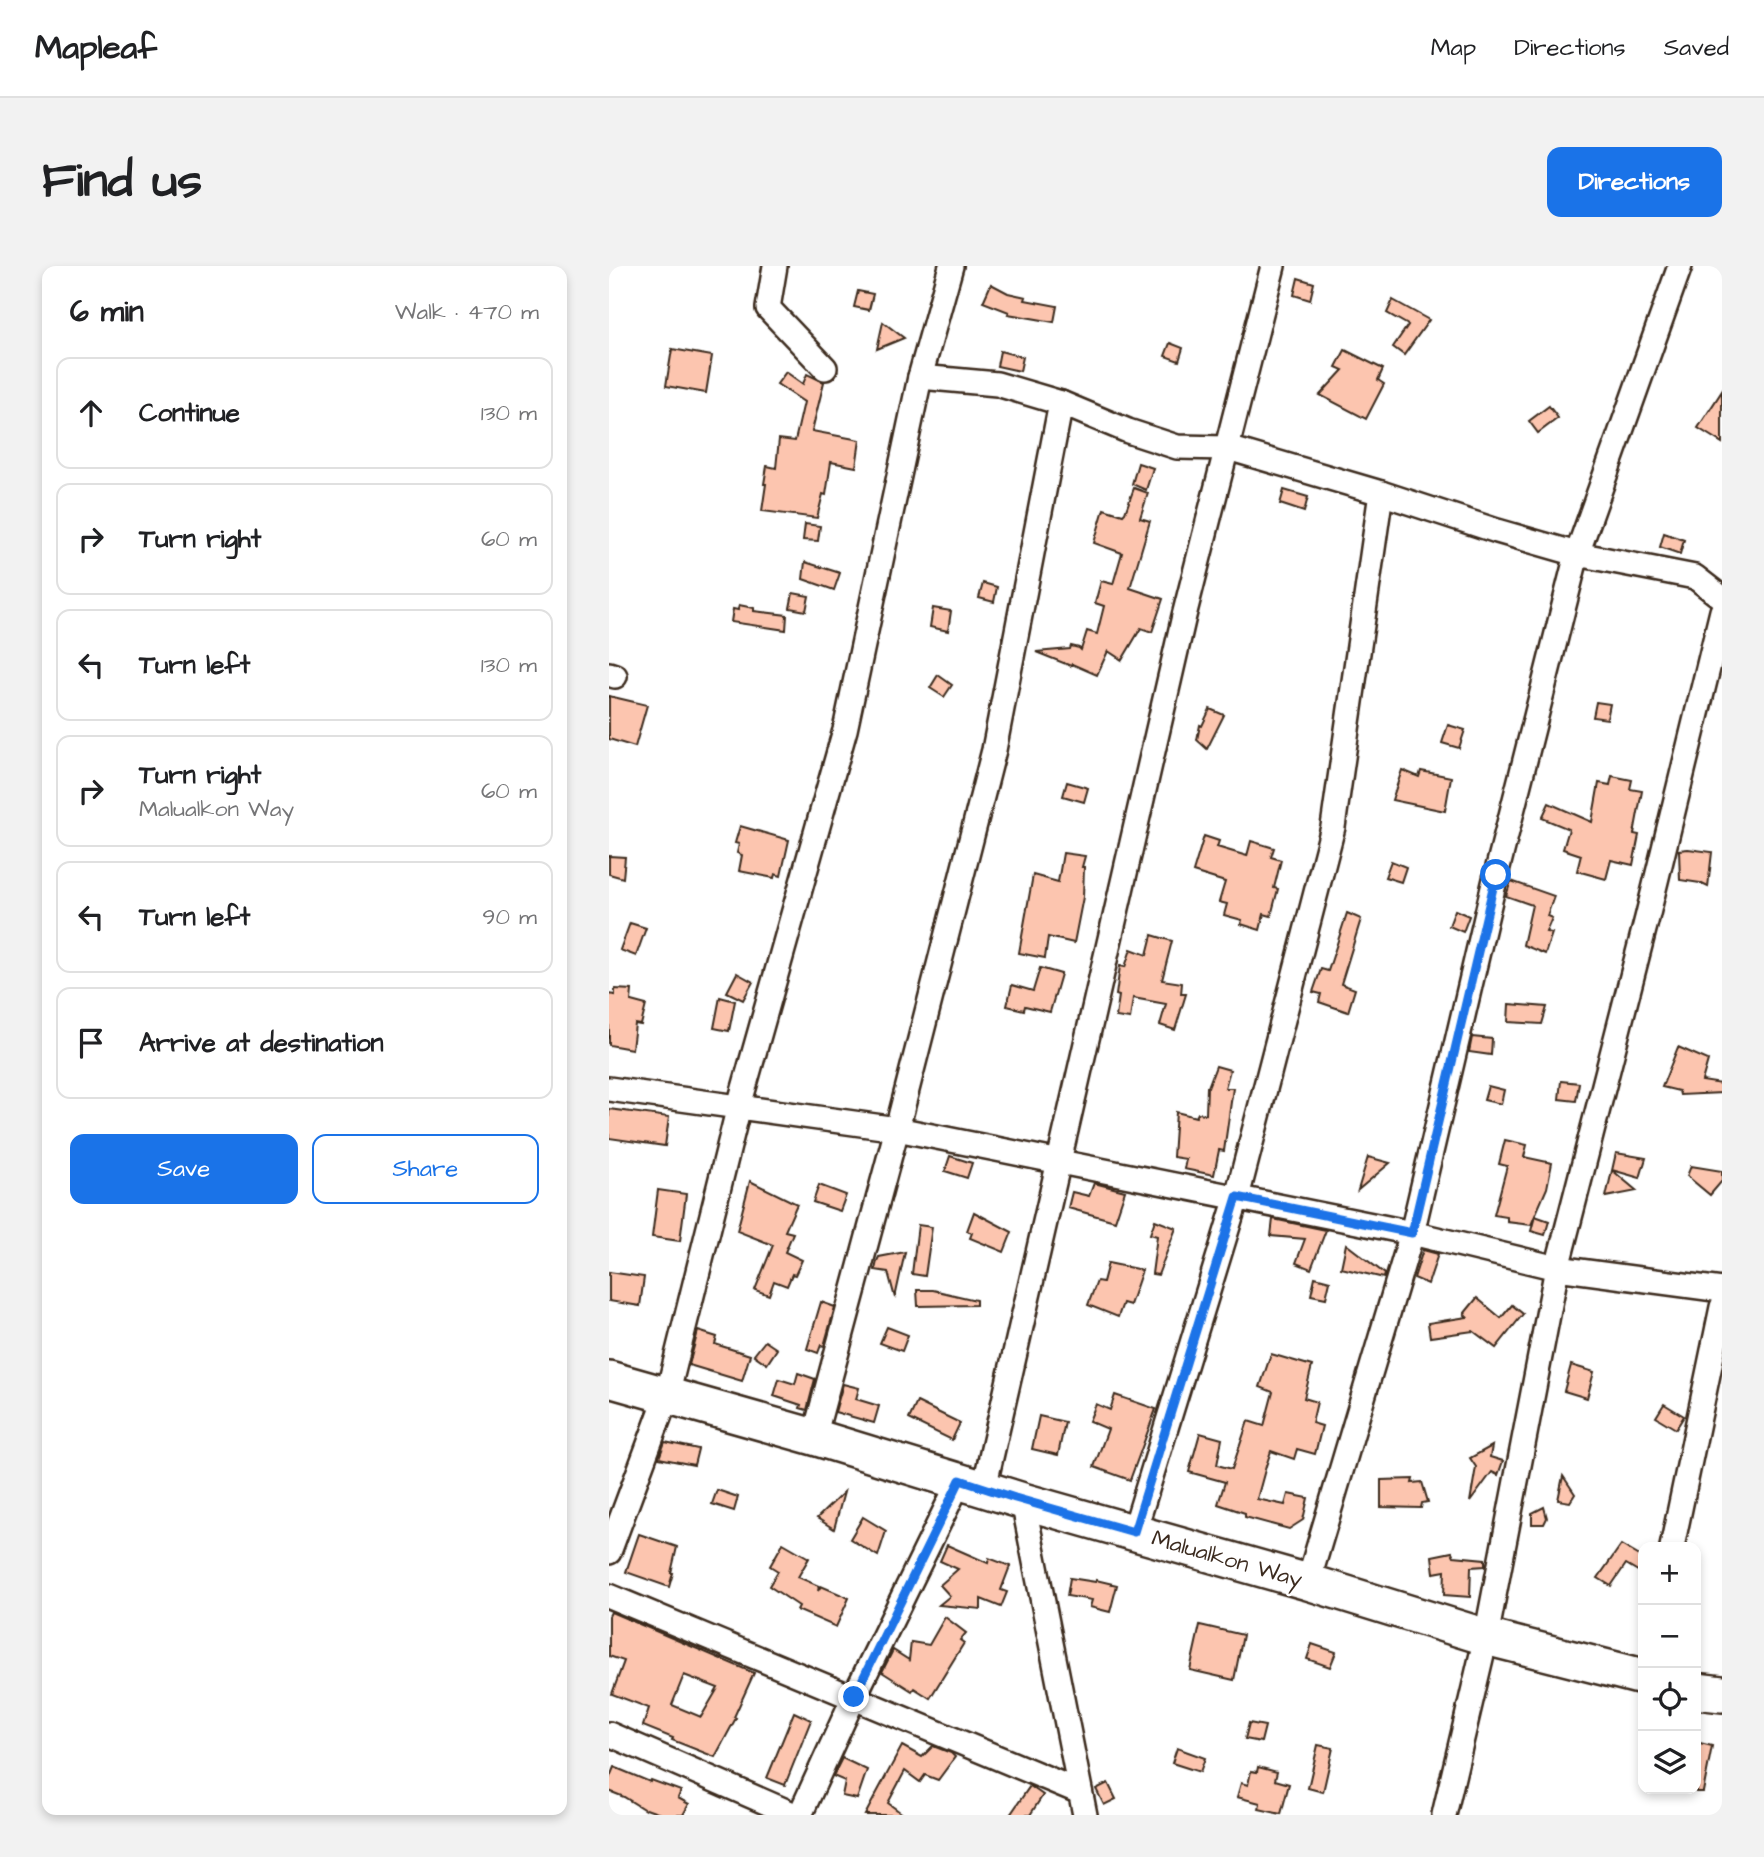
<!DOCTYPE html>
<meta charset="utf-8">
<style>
:root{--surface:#fff;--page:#f2f2f2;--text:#202124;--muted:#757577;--line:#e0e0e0;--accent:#1a73e8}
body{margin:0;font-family:"Architects Daughter",sans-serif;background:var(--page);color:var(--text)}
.controls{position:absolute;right:21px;bottom:21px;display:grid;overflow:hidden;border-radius:14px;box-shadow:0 4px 10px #0003}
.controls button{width:63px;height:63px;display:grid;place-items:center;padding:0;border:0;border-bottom:2px solid var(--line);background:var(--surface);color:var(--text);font:35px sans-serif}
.stop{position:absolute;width:21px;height:21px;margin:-16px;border:5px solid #1a73e8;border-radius:50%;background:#fff}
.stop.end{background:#1a73e8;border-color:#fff;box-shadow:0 2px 7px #0008}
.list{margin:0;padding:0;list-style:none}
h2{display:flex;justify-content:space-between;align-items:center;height:91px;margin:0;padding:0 28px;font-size:30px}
h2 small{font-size:23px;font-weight:400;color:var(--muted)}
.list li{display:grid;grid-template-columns:46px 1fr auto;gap:21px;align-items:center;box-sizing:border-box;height:112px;margin:0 14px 14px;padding:0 14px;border:2px solid var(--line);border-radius:14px}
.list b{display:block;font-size:26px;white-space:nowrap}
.list p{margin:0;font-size:23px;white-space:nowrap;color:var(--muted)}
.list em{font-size:23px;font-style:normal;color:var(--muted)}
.actions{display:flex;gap:14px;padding:21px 28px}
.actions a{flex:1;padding:16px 0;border:2px solid var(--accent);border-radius:14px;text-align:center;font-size:24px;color:var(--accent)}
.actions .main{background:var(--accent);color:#fff}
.icon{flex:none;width:38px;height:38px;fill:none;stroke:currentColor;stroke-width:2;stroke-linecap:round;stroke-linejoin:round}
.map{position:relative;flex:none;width:1113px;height:1549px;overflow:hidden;border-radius:14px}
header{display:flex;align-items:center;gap:42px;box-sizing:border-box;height:98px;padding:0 35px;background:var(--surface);border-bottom:2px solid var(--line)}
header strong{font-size:33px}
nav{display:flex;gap:38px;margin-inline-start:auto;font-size:24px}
.intro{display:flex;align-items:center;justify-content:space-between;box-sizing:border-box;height:168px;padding:0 42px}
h1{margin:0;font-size:49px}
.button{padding:18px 32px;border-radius:14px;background:var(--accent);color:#fff;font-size:24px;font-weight:700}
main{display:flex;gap:42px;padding:0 42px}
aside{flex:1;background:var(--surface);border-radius:14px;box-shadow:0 4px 10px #0003}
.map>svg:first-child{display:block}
.building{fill:#fcc5af;stroke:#3b2a1e;stroke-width:2;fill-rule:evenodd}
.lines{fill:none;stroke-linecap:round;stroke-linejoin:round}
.minor-casing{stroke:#3b2a1e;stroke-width:28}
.primary-casing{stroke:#3b2a1e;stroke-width:40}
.minor{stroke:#fff;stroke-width:23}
.primary{stroke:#fff;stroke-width:35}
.route{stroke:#1a73e8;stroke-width:9}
.labels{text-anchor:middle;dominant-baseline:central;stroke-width:5;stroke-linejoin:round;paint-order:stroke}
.street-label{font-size:23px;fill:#3b2a1e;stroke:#fff}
</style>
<header>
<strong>Mapleaf</strong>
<nav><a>Map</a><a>Directions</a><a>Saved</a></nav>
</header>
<div class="intro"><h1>Find us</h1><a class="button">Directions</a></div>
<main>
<aside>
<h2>6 min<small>Walk · 470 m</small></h2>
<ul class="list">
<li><svg class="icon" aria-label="ahead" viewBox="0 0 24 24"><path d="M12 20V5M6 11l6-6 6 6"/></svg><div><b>Continue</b></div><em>130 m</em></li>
<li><svg class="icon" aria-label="right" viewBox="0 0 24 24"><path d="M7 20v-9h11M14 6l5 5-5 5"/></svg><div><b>Turn right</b></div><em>60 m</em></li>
<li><svg class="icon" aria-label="left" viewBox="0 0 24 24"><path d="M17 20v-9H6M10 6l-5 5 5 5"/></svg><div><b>Turn left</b></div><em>130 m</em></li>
<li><svg class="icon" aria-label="right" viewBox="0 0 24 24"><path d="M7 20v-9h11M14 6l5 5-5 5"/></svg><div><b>Turn right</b><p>Malualkon Way</p></div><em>60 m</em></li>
<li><svg class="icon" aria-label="left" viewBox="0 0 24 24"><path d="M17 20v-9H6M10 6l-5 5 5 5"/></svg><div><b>Turn left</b></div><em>90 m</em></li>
<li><svg class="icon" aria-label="arrive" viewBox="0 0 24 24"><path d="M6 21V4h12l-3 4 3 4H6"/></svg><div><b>Arrive at destination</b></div></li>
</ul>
<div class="actions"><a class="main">Save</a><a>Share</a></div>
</aside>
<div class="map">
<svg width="1113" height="1549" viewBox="0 0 1113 1549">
<rect width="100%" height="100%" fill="#fff"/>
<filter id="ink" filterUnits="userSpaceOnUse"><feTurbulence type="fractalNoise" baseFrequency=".0143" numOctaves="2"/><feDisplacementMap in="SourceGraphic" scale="14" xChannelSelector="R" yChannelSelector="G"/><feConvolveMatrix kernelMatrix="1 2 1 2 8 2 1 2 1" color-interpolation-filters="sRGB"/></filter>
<g filter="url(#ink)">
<!-- building -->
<g class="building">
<path d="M689,12L705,17L701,34L685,29Z"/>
<path d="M382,18L399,27L417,31L416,34L448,40L445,56L399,48L400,46L374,36Z"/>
<path d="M249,25L264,28L260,44L245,41Z"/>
<path d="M784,34L820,54L795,89L784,81L799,59L778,47Z"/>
<path d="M274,56L295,72L268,83Z"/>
<path d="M561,77L574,82L570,95L556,90Z"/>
<path d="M63,83L103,90L97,127L57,120Z"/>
<path d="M736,84L774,103L769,114L775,118L757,153L711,129L734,104L727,101Z"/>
<path d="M391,85L414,91L411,105L388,100Z"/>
<path d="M177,106L194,118L198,108L215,116L203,165L251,174L247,201L222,196L217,229L214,228L208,252L153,245L157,218H155L158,200L167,202L170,173L186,175L195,136L168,118Z"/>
<path d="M1113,125V177L1089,162Z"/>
<path d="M940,140L949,152L929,167L920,155Z"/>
<path d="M529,197L544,202L537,224L523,218Z"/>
<path d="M525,222L539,227L531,252L541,255L521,322L554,333L543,366L532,362L513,394L499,385L488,409L463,398L462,400L427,386L461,383L462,380L470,382L472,384L478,365L488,368L495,340L486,337L492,315L504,318L513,287L485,277L495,243L514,249L516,247Z"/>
<path d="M675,224L699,231L695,246L671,238Z"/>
<path d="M196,258L211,260L209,275L194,274Z"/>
<path d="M1055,267L1075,274L1071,288L1051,281Z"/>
<path d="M196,296L231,307L225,324L194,313Z"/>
<path d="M374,317L388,321L385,336L370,332Z"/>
<path d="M184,327L200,330L197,345L181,342Z"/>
<path d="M130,339L145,342V345L178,349L177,364L122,356L124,343L129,344Z"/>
<path d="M324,342L342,345L339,365L321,361Z"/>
<path d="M329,409L343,419L335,431L321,422Z"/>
<path d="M0,430L38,439L26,481L0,473Z"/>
<path d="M987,436L1001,438L998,453L984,451Z"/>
<path d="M601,443L615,449L598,483L588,474L591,459L593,460Z"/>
<path d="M839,459L856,464L850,482L833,477Z"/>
<path d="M793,504L810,511L812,505L842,511L836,545L783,534Z"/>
<path d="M1003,510L1023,514L1021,523L1033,525L1025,568L1030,569L1024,599L1002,594L997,613L968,605L972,589L954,583L960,563L933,552L940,537L983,556L990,517L1001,519Z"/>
<path d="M458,516L479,522L475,536L454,530Z"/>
<path d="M131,560L180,574L172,610L166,608L165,612L130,605L133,589L128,587L130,578L126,577Z"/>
<path d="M595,570L610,575L608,581L638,590L642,575L665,582L662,591L672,594L665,622L669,623L662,650L655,648L651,664L632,658L633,654L615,649L618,638L610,636L616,616L584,606Z"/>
<path d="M1079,583L1103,586L1099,621L1091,617L1071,614L1070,584Z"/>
<path d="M454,587L476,590L473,601H475L474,631L465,677L439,671L436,692L410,687L424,609L449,616Z"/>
<path d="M0,590L16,591L14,612L0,608Z"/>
<path d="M782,595L797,601L792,616L776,611Z"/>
<path d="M902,615L945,630L938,650L943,652L937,666L943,667L936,688L914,679L923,639L897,630Z"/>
<path d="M846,644L860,650L854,666L840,660Z"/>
<path d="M738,647L752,653L732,718L746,723L739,746L710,736L712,728L704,726L712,703L719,705Z"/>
<path d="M21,657L37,662L27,690L11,684Z"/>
<path d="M543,669L563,675L553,714L573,717L572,728H577L566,764L551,759L557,738L524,732L521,753L507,751L510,730L507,729L511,700L516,701L522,683L538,689Z"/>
<path d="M431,702L452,708L441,746L416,740L415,744L398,740L403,719L424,725Z"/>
<path d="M128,707L144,716L134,734L118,726Z"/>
<path d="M6,723L23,724L22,735L37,739L32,759L26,758L23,783L0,779V728L6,729Z"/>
<path d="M111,731L126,735L120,765L105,762Z"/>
<path d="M900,738L938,741L933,758L899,756Z"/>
<path d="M863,771L883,773L882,789L860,786Z"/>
<path d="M1069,781L1099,794L1093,815L1113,818V827L1071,829L1070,825L1053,821Z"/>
<path d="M607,800L621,804L616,822H624L615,885L610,884L605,909L575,903L577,893L564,891L567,846L587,851L589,847L597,848L598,821H599Z"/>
<path d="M952,815L970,817L967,835L950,833Z"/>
<path d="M879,820L895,824L892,838L875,834Z"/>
<path d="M0,843L60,851L56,880L0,872Z"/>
<path d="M896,874L918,879L915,891L943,897L938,922L922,959L898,956V951L885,949L898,900L890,898Z"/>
<path d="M1007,887L1037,892L1031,912L1003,904L1028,925L997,931Z"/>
<path d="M341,890L363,897L358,912L336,905Z"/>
<path d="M759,891L781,897L749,924Z"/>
<path d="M1082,900L1113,905V915L1101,929L1078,910Z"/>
<path d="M141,915L188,938L176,965L184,967L176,986L193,994L186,1009L183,1008L178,1020L165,1015L160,1029L146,1024L164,979L128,965Z"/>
<path d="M485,917L516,925L506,955L459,942L463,926L480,930Z"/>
<path d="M210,919L237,929L231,945L204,936Z"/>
<path d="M49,924L77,928L71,975L43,971Z"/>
<path d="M365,946L403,966L395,986L361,972L363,967L358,965Z"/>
<path d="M926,950L940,955L936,969L922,965Z"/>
<path d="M664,953L717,964L702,1003L687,997L696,973L662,970Z"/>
<path d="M546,954L567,962L549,1009L543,1008L548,970L541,968Z"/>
<path d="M309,959L323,961L316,1010L303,1008Z"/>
<path d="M737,978L776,1008L775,1012L732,1002Z"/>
<path d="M814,984L829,988L819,1018L805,1012Z"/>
<path d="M296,986L286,1032L279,1006L266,1004L268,995L270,991Z"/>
<path d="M499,997L533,1004L521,1039L514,1037L509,1051L479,1039L488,1015L494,1016Z"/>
<path d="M0,1006L35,1011L31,1040L0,1035Z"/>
<path d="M706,1011L721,1015L717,1032L702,1029Z"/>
<path d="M308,1024H324L367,1034V1039L309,1040Z"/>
<path d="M868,1032L892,1052L903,1039L914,1048L887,1082L864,1065L821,1071L819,1057L858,1051L855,1048Z"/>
<path d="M212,1036L226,1041L215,1080L212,1079L209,1087L198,1083Z"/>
<path d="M278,1061L299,1069L293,1085L271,1077Z"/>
<path d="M89,1065L108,1071L106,1078L141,1089L133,1115L80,1099Z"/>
<path d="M156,1075L168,1083L158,1098L145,1089Z"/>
<path d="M662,1088L703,1100L695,1132L708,1136L703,1157L713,1160L706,1188L688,1183L685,1193L662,1185L657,1200L648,1233L676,1239L679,1228L699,1232L694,1254L680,1263L636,1251V1247L609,1238L616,1216L580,1206L591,1167L613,1173L608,1199L623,1203L639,1155L655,1160L664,1126L651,1121Z"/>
<path d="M962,1099L985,1106L978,1132L955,1125Z"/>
<path d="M189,1107L206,1113L198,1144L191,1142L192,1139L165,1130L170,1113L186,1118Z"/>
<path d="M234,1118L250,1122L247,1133L270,1140L265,1157L226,1146Z"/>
<path d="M506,1129L547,1143L521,1214L485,1201L499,1163L480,1155L487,1138L501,1144Z"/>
<path d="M308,1136L351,1157L343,1174L300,1153Z"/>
<path d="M1055,1138L1075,1150L1067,1163L1047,1151Z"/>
<path d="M430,1150L456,1156L449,1189L423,1183Z"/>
<path d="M56,1176L89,1183L85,1199L50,1192Z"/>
<path d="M883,1180L881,1191L894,1195L889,1209L883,1206L861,1236L867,1201L861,1192Z"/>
<path d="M954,1210L966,1228L961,1236L949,1234Z"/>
<path d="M804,1213L803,1217L813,1216L819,1236L813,1237L812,1242L772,1241V1214Z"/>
<path d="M108,1224L129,1231L125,1245L103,1238Z"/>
<path d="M235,1226L225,1263L208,1252Z"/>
<path d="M935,1241L938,1252L935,1258H923V1247Z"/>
<path d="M254,1251L277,1265L269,1290L241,1273Z"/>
<path d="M30,1268L68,1281L62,1307H64L60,1321L17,1306Z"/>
<path d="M174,1277L200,1292L189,1311L210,1320L209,1325L212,1320L240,1332L227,1361L188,1344L190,1340L160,1320L169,1305L161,1300Z"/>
<path d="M338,1279L379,1297L380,1292L401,1300L392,1324L398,1326L392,1341L372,1333V1343L330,1339L341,1330L331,1319L349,1303L331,1295Z"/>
<path d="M1012,1279L1034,1292V1308L1017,1298L1002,1320L989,1312Z"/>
<path d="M843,1286L845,1290L876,1293V1300L862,1301L861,1331L835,1329L836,1305L825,1307L823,1290Z"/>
<path d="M461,1312L487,1316V1314L508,1319L501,1346L481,1341L483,1334L458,1330Z"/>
<path d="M2,1346L145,1407L125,1451L127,1452L106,1491L63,1474L64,1472L34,1460L40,1442L3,1428L15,1395L0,1390V1350ZM75,1409L109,1422L92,1451L63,1439Z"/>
<path d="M336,1351L357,1367L351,1374L355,1377L321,1432L305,1422L303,1425L273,1406L284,1384L300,1394L302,1376L320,1379Z"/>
<path d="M591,1359L634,1369L625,1414L581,1404Z"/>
<path d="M703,1378L727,1386L721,1401L698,1393Z"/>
<path d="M185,1446L202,1454L176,1519L158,1512Z"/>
<path d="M640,1457L656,1460L652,1476L636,1473Z"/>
<path d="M1087,1476L1103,1480L1094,1526H1087Z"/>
<path d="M709,1479L724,1482L714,1526L699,1522Z"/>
<path d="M293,1480L313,1491L324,1480L342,1487L346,1491L329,1514L316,1509L311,1516L296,1505L279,1537L295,1549H256Z"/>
<path d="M568,1482L596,1492L591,1506L563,1497Z"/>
<path d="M233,1492L258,1504L248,1533L233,1530L236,1515L224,1510Z"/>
<path d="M5,1501L41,1516L42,1514L72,1525L69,1532L80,1538L74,1549H54L37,1543L36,1544L15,1531L0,1525V1513Z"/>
<path d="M649,1501L668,1506L666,1514L680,1518L672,1548L650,1543L651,1537L628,1531L632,1517L639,1519L642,1505L648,1506Z"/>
<path d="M499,1517L507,1533L495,1539L487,1523Z"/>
<path d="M421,1520L434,1529L421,1549H401Z"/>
</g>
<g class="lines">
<defs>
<g id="minor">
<path d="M166,0L159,42L216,102"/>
<path d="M311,111L388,118L452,137L519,165L568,181L619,182L772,227L888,265L968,288L1086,311L1113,332"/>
<path d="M0,408L6,410"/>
<path d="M0,823L288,863L803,967L948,1002L1113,1024"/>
<path d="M205,1171L288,863L385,484L452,137"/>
<path d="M375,1222L575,350L664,0"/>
<path d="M414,1235L476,1549"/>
<path d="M525,1266L628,931L724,561L772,227"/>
<path d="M1063,1281L1113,1041"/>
<path d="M0,1286L58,1130L130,840L236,464L311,111L342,0"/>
<path d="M699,1316L803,967L887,609L968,288L1071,0"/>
<path d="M0,1330L471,1526"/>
<path d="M0,1468L186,1549"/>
<path d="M191,1549L245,1431L351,1214"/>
<path d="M835,1549L877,1371L948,1002L1038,652L1113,345"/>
</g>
<g id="primary">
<path d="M0,1113L205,1171L414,1235L699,1316L877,1371L1034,1411"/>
<path d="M1087,1425L1113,1428"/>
</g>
</defs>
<!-- minor casing -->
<use href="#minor" class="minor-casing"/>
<!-- primary casing -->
<use href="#primary" class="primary-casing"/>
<!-- minor -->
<use href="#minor" class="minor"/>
<!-- primary -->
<use href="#primary" class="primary"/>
</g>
</g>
<g class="lines" filter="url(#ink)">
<!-- route -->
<path class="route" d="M245,1431L351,1214L406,1232L525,1266L628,931L803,967L887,609"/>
</g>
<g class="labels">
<!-- street labels -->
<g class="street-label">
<text transform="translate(618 1293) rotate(16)">Malualkon Way</text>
</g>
</g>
</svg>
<div class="controls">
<button>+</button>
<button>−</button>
<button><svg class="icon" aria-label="locate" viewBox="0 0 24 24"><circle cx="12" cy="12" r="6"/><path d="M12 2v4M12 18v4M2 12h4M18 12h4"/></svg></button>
<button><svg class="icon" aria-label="layers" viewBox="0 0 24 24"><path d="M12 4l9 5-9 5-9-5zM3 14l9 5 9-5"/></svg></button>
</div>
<div class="stop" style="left:887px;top:609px"></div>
<div class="stop end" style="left:245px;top:1431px"></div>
</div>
</main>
